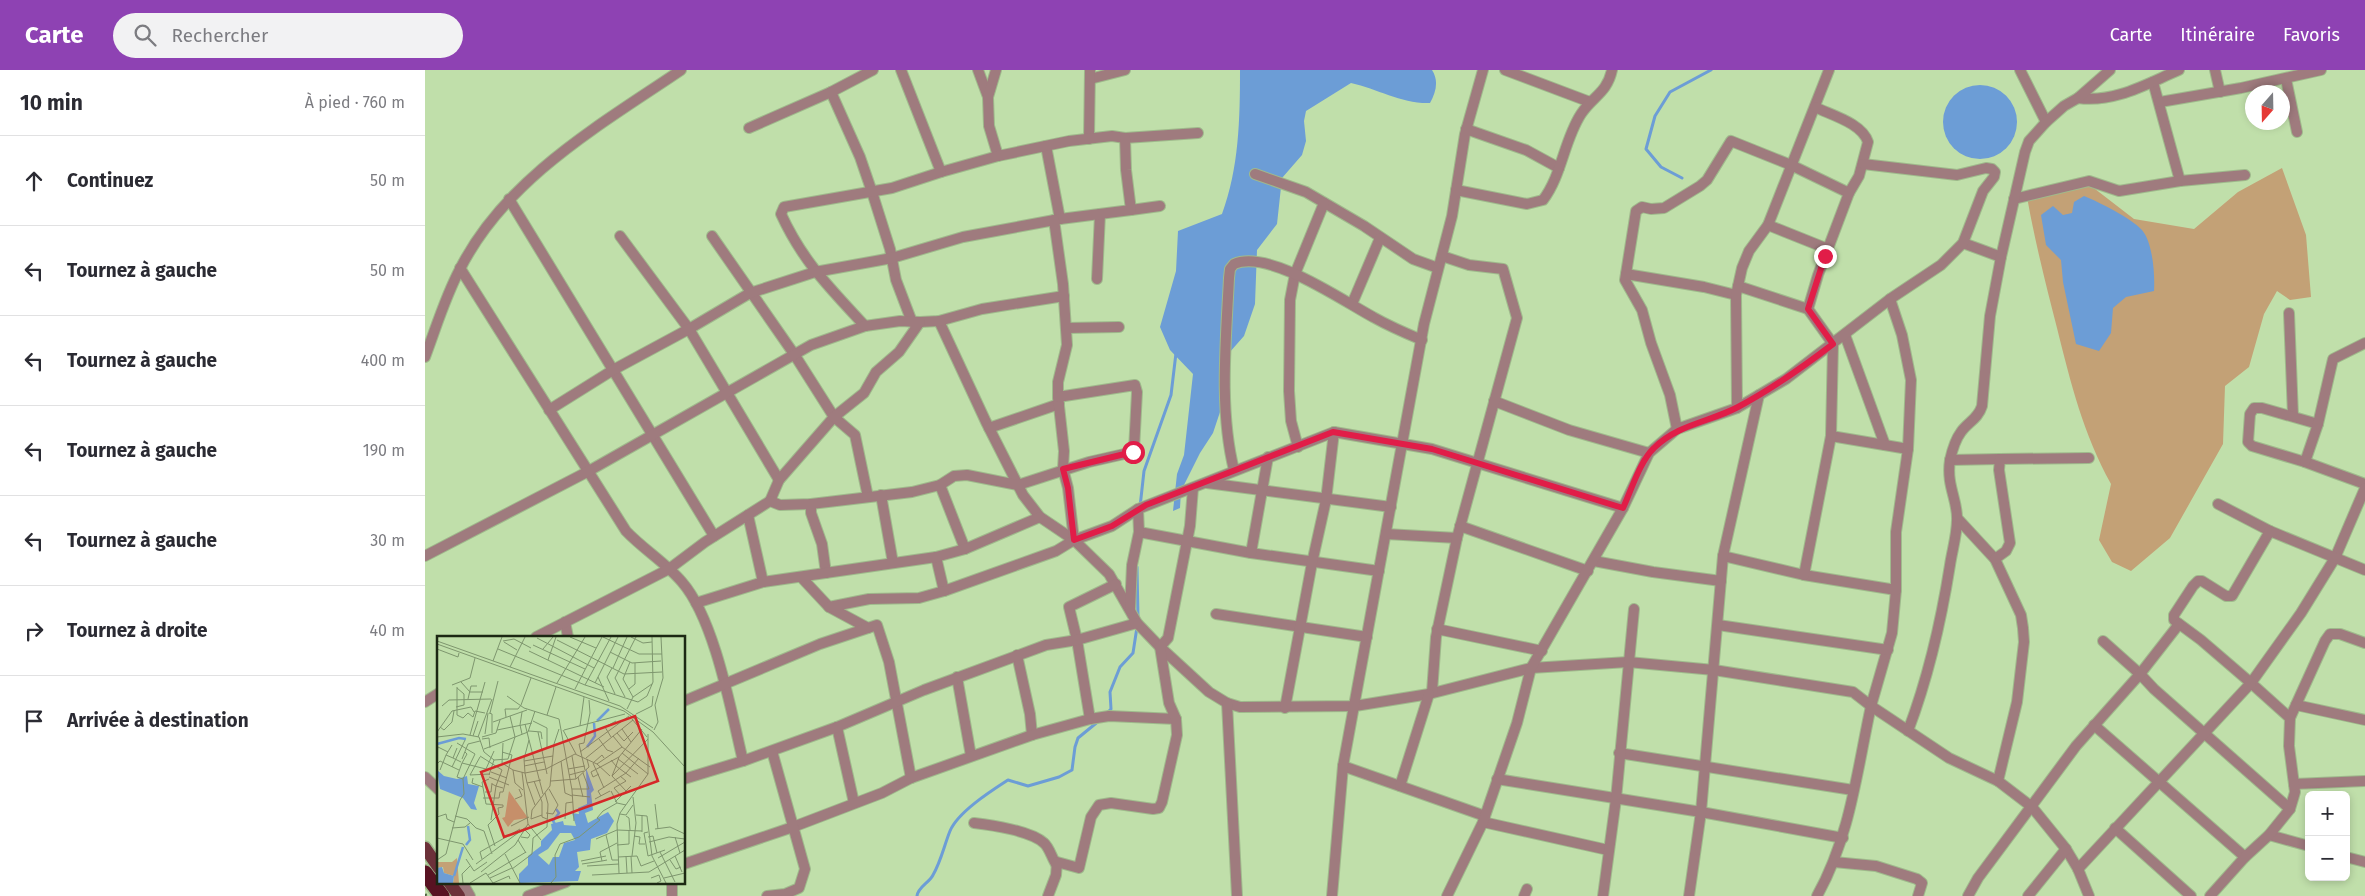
<!DOCTYPE html>
<html lang="fr">
<meta charset="utf-8">
<style>
:root{--surface:#fff;--page:#f2f2f3;--text:#2b2b33;--muted:#7c7c81;--line:#e1e1e2;--accent:#8e42b3}
body{margin:0;font-family:"Fira Sans",sans-serif;background:var(--page);color:var(--text)}
.controls{position:absolute;right:15px;bottom:15px;display:grid;overflow:hidden;border-radius:8px;box-shadow:0 2px 8px #0003}
.controls button{width:45px;height:45px;display:grid;place-items:center;padding:0;border:0;border-bottom:1px solid var(--line);background:var(--surface);color:var(--text);font:25px sans-serif}
.compass{position:absolute;left:1820px;top:15px;width:45px;height:45px;border-radius:50%;background:var(--surface);box-shadow:0 2px 8px #0003;rotate:200deg}
.stop{position:absolute;width:15px;height:15px;margin:-11px;border:4px solid #e11d48;border-radius:50%;background:#fff}
.stop.end{background:#e11d48;border-color:#fff;box-shadow:0 1px 5px #0008}
.list{margin:0;padding:0;list-style:none}
h2{display:flex;justify-content:space-between;align-items:center;height:65px;margin:0;padding:0 20px;font-size:21px}
h2 small{font-size:16px;font-weight:400;color:var(--muted)}
.list li{display:grid;grid-template-columns:32px 1fr auto;gap:15px;align-items:center;box-sizing:border-box;height:90px;padding:0 20px;border-top:1px solid var(--line)}
.list b{display:block;font-size:19px;white-space:nowrap}
.list em{font-size:16px;font-style:normal;color:var(--muted)}
.icon{flex:none;width:28px;height:28px;fill:none;stroke:currentColor;stroke-width:2;stroke-linecap:round;stroke-linejoin:round}
.map{position:relative;flex:none;width:1940px;height:826px;overflow:hidden}
header{display:flex;align-items:center;gap:30px;box-sizing:border-box;height:70px;padding:0 25px;background:var(--accent);color:#fff}
header strong{font-size:24px}
nav{display:flex;gap:28px;margin-inline-start:auto;font-size:18px}
.search{width:350px;height:45px;background:var(--page);display:flex;align-items:center;gap:12px;box-sizing:border-box;padding:0 18px;border-radius:28px;color:var(--muted);font-size:19px}
main{display:flex}
aside{flex:1;background:var(--surface)}
.map>svg:first-child{display:block}
.green{fill:#c3a176}
.water{fill:#6c9dd6}
.lines{fill:none;stroke-linecap:round;stroke-linejoin:round}
.stream{stroke:#6c9dd6;stroke-width:3}
.street-casing{stroke:#9fba8c;stroke-width:12}
.primary-casing{stroke:#9fba8c;stroke-width:15}
.highway-casing{stroke:#9fba8c;stroke-width:18}
.street{stroke:#9f7b7e;stroke-width:10}
.primary{stroke:#6c3139;stroke-width:12}
.highway{stroke:#581322;stroke-width:15}
.rail{stroke:#4f6142;stroke-width:3;stroke-dasharray:2.5 5;stroke-linecap:butt}
.route{stroke:#e11d48;stroke-width:6}
.inset-river{fill:none;stroke:#6c9dd6;stroke-width:2.5}
.inset-road{fill:none;stroke:#7e966e;stroke-width:1}
.view{fill:#d62828;fill-opacity:0.15;stroke:#d62828;stroke-width:2.5}
.inset-edge{fill:none;stroke:#1c2813;stroke-width:2.5}
</style>
<header>
<strong>Carte</strong>
<div class="search"><svg class="icon" aria-label="search" viewBox="0 0 24 24"><circle cx="10" cy="10" r="6"/><path d="M15 15l6 6"/></svg>Rechercher</div>
<nav><a>Carte</a><a>Itinéraire</a><a>Favoris</a></nav>
</header>
<main>
<aside>
<h2>10 min<small>À pied · 760 m</small></h2>
<ul class="list">
<li><svg class="icon" aria-label="ahead" viewBox="0 0 24 24"><path d="M12 20V5M6 11l6-6 6 6"/></svg><div><b>Continuez</b></div><em>50 m</em></li>
<li><svg class="icon" aria-label="left" viewBox="0 0 24 24"><path d="M17 20v-9H6M10 6l-5 5 5 5"/></svg><div><b>Tournez à gauche</b></div><em>50 m</em></li>
<li><svg class="icon" aria-label="left" viewBox="0 0 24 24"><path d="M17 20v-9H6M10 6l-5 5 5 5"/></svg><div><b>Tournez à gauche</b></div><em>400 m</em></li>
<li><svg class="icon" aria-label="left" viewBox="0 0 24 24"><path d="M17 20v-9H6M10 6l-5 5 5 5"/></svg><div><b>Tournez à gauche</b></div><em>190 m</em></li>
<li><svg class="icon" aria-label="left" viewBox="0 0 24 24"><path d="M17 20v-9H6M10 6l-5 5 5 5"/></svg><div><b>Tournez à gauche</b></div><em>30 m</em></li>
<li><svg class="icon" aria-label="right" viewBox="0 0 24 24"><path d="M7 20v-9h11M14 6l5 5-5 5"/></svg><div><b>Tournez à droite</b></div><em>40 m</em></li>
<li><svg class="icon" aria-label="arrive" viewBox="0 0 24 24"><path d="M6 21V4h12l-3 4 3 4H6"/></svg><div><b>Arrivée à destination</b></div></li>
</ul>
</aside>
<div class="map">
<svg width="1940" height="826" viewBox="0 0 1940 826">
<rect width="100%" height="100%" fill="#c0dfaa"/>
<!-- green -->
<path class="green" d="M1857,98L1881,165L1886,227L1865,230L1852,221L1839,244L1824,297L1800,316L1798,374L1745,468L1706,501L1687,492L1674,470L1686,414C1658,363 1646,314 1632,258C1621,215 1610,172 1602,127L1661,112L1709,149L1769,159L1813,122Z"/>
<!-- water -->
<g class="water">
<path d="M815,0H1007C1014,11 1011,22 1005,33C977,34 953,19 926,13L881,41L879,51L881,71L877,85L857,108L852,154L832,180L830,234L819,266L804,283L796,339L788,363L775,383L756,421L755,438L748,441L752,404L759,385L768,304L745,280L735,257L751,201L753,161L797,144C814,98 815,49 815,0Z"/>
<circle cx="1555" cy="52" r="37"/>
<path d="M1659,126C1674,132 1706,148 1717,160C1728,173 1730,205 1729,221L1701,227L1688,238L1686,263L1674,281L1651,274L1638,212L1636,190L1621,175L1616,145L1628,136L1638,145L1647,143L1649,132Z"/>
</g>
<g class="lines">
<!-- stream -->
<g class="stream">
<path d="M1257,108L1236,97L1221,79L1230,46L1245,22L1286,0"/>
<path d="M715,437L719,401L746,325L751,283"/>
<path d="M712,497L713,548"/>
<path d="M681,644L686,639L685,622L695,597L708,583L712,557"/>
<path d="M492,826C493,817 504,813 508,805C516,791 519,776 525,761C533,742 566,721 583,710L603,716L634,707L647,700L650,677L653,668L675,650"/>
</g>
<defs>
<g id="street">
<path d="M553,0L563,27"/>
<path d="M571,0L563,27L564,56L573,86"/>
<path d="M1080,0L1165,32"/>
<path d="M1595,0L1621,52"/>
<path d="M1790,0L1795,22"/>
<path d="M665,9L700,0"/>
<path d="M1861,9L1872,62"/>
<path d="M1728,12L1755,111"/>
<path d="M406,22L435,87L447,122L465,179L471,210L487,252"/>
<path d="M1653,28C1690,33 1721,14 1754,0"/>
<path d="M1735,32L1816,18L1896,0"/>
<path d="M324,58L406,22L448,0"/>
<path d="M1041,59L1101,80L1134,98"/>
<path d="M664,69L665,0"/>
<path d="M621,76L635,149"/>
<path d="M516,102L573,86L644,71L687,66L700,68L773,63"/>
<path d="M830,104L881,122L939,156L988,189L1013,198"/>
<path d="M1031,120L1102,134L1118,130C1137,105 1139,70 1156,44C1168,26 1182,23 1187,0"/>
<path d="M84,129L289,466"/>
<path d="M1589,129L1664,111L1694,121L1755,111L1820,105"/>
<path d="M706,140L735,136"/>
<path d="M1343,155L1403,179"/>
<path d="M195,166L264,259L354,410"/>
<path d="M287,166L369,284L409,347L354,410L345,431"/>
<path d="M1538,173L1576,187"/>
<path d="M35,198L201,461C218,479 241,493 257,512C290,550 306,641 318,691"/>
<path d="M1201,204L1279,217L1311,225"/>
<path d="M672,209L675,144"/>
<path d="M1313,216L1383,239"/>
<path d="M927,234L955,168"/>
<path d="M1864,243L1868,346"/>
<path d="M514,251L561,352L598,425L615,447L649,470L684,504L712,553L735,577L784,622L802,633L815,637L930,636L1004,624L1106,598L1203,592L1289,600L1428,622L1446,636L1467,563L1471,520"/>
<path d="M495,252L514,251L557,239L639,226"/>
<path d="M440,256C405,218 378,192 356,144L359,137L467,118L516,102L476,0"/>
<path d="M641,258L694,257"/>
<path d="M1420,265L1460,375"/>
<path d="M0,287C11,258 20,227 35,199C81,108 175,55 256,0"/>
<path d="M1069,331L1144,360L1224,383"/>
<path d="M1312,338L1311,225L1317,198L1324,181L1343,155L1404,0"/>
<path d="M124,340L188,300L264,259L325,223L390,202L467,188L538,167L635,149L706,140L701,100L700,68"/>
<path d="M1893,354L1837,338H1829L1825,344L1823,372L1827,376L1880,392L1940,414"/>
<path d="M564,358L634,334"/>
<path d="M1252,359L1245,325L1226,273L1217,240L1200,210L1211,141L1217,137L1226,139L1239,138L1275,116L1282,110L1306,71L1366,95L1424,123"/>
<path d="M1406,366L1483,379"/>
<path d="M873,377L866,351L864,321L865,230L870,204L899,133"/>
<path d="M1525,390L1575,389"/>
<path d="M1880,392L1893,354L1908,289L1940,273"/>
<path d="M809,400C794,340 801,270 804,208L805,199L809,194C844,179 918,231 948,247C964,256 980,263 997,270"/>
<path d="M782,413L966,437"/>
<path d="M515,415L540,479"/>
<path d="M456,425L468,493"/>
<path d="M386,434V443L397,474L401,503"/>
<path d="M1793,434L1845,461"/>
<path d="M323,445L338,512"/>
<path d="M1533,449L1570,489L1596,545L1598,558L1599,572L1592,632L1573,711L1607,737L1641,779L1653,799L1664,826"/>
<path d="M1035,456L1163,501"/>
<path d="M714,462L826,483L954,501"/>
<path d="M961,464L1032,468"/>
<path d="M649,470L687,456L713,439"/>
<path d="M826,483L843,387"/>
<path d="M0,486L162,402L386,275L440,256L475,251L495,252L474,282L451,302L439,323L409,347L430,365L443,427"/>
<path d="M1298,486L1379,505L1471,520V462L1483,379L1486,310L1477,265L1465,229"/>
<path d="M511,487L519,521L631,481L649,470L643,418L638,399L639,381L633,327V312L642,275L638,214L629,150"/>
<path d="M1570,489L1581,481L1585,473L1574,400L1575,389L1664,388"/>
<path d="M1169,491L1228,502L1296,511"/>
<path d="M1379,505L1406,366L1408,274L1383,239L1393,205L1424,123L1434,106L1443,72C1437,53 1406,45 1390,37"/>
<path d="M376,507L404,537L443,558L452,555L464,592L486,708"/>
<path d="M271,533L338,512L511,487L540,479L615,447"/>
<path d="M404,537L444,529L494,528L519,521"/>
<path d="M705,539L707,495L714,462L713,439L909,362L1007,379L1198,438"/>
<path d="M791,544L942,567"/>
<path d="M140,552L143,567"/>
<path d="M1293,555L1463,580"/>
<path d="M1012,559L1117,581"/>
<path d="M111,567L244,499L280,472L345,431L355,435L386,434L487,422L515,415L529,406L542,405L593,415L664,392L708,382L709,380L712,322L710,315L633,327"/>
<path d="M1678,571L1715,604L1729,619L1865,739"/>
<path d="M592,585L605,644L607,665"/>
<path d="M532,607L546,686"/>
<path d="M1007,622L1011,567L1032,468L1092,248L1078,199L1044,195L1017,186"/>
<path d="M259,631L395,574L443,558"/>
<path d="M0,632L14,623"/>
<path d="M802,633L812,826"/>
<path d="M1871,635L1940,650"/>
<path d="M860,638L887,493L901,430L909,362"/>
<path d="M1865,648L1826,613L1876,543L1910,488L1940,418"/>
<path d="M665,649L652,570L644,537L691,514"/>
<path d="M1669,655L1820,787"/>
<path d="M412,657L429,733"/>
<path d="M1483,661C1503,608 1516,552 1525,495C1527,481 1532,465 1532,450C1533,430 1521,416 1525,390C1527,381 1530,370 1536,362C1543,352 1553,349 1557,336L1565,246L1576,187L1600,82L1604,71L1621,52L1639,36L1653,28L1685,0"/>
<path d="M1194,683L1428,720"/>
<path d="M918,696L1060,746"/>
<path d="M0,707L14,720"/>
<path d="M259,709L318,691L412,657L499,620L621,575L652,570L712,553"/>
<path d="M1072,709L1276,742L1418,768"/>
<path d="M1869,714L1940,711"/>
<path d="M975,716L1004,624"/>
<path d="M1058,752L1183,780"/>
<path d="M549,753C567,755 606,761 619,773C624,777 627,788 631,794"/>
<path d="M1690,758L1766,826"/>
<path d="M1844,765L1884,776"/>
<path d="M1921,787L1940,792"/>
<path d="M1409,792L1451,796L1492,809L1497,813L1493,826"/>
<path d="M259,794L368,757L457,723L486,708L607,665L665,649L684,646L751,649"/>
<path d="M1653,799L1826,613L1776,570L1749,550V545L1768,516L1773,511H1777L1801,526H1807L1845,461L1940,500"/>
<path d="M37,812L45,826"/>
<path d="M103,826L141,812"/>
<path d="M247,826V812"/>
<path d="M342,826L360,824L374,818L380,799L347,681"/>
<path d="M623,826L631,805L632,792L654,798L666,747L674,735L686,733L728,739L734,738L737,732L752,665L751,649L744,633L735,577L743,568L765,456L768,418"/>
<path d="M907,826L918,696L999,254L1027,146L1040,64L1058,0"/>
<path d="M1022,826L1058,752L1092,653L1106,598L1198,438L1224,383L1252,359L1312,338L1361,309L1465,229L1516,195L1538,173L1558,121L1569,107L1570,102L1567,99L1561,98L1532,105L1438,94"/>
<path d="M1099,826L1102,819"/>
<path d="M1178,826L1191,729L1209,539"/>
<path d="M1264,826L1276,742L1298,486L1334,325"/>
<path d="M1392,826C1425,767 1432,701 1446,636L1524,688L1573,711"/>
<path d="M1543,826L1553,808L1651,676L1715,604L1754,554"/>
<path d="M1603,826L1641,779"/>
<path d="M1785,826L1820,787L1844,765L1865,739L1870,722L1864,676L1865,648L1900,571L1905,564H1915L1940,573"/>
</g>
<g id="primary">
<path d="M0,778L14,798"/>
<path d="M24,812L34,826"/>
</g>
<path id="highway" d="M0,803L17,826"/>
</defs>
<!-- street casing -->
<use href="#street" class="street-casing"/>
<!-- primary casing -->
<use href="#primary" class="primary-casing"/>
<!-- highway casing -->
<use href="#highway" class="highway-casing"/>
<!-- street -->
<use href="#street" class="street"/>
<!-- primary -->
<use href="#primary" class="primary"/>
<!-- highway -->
<use href="#highway" class="highway"/>
<!-- rail -->
<path class="rail" d="M0,824L1,826"/>
</g>
<g class="lines">
<!-- route -->
<path class="route" d="M708,382L638,399L643,418L649,470L687,456L721,435L908,362L1007,379L1198,438C1206,421 1215,391 1229,378C1253,354 1285,352 1313,337C1347,319 1378,297 1408,274L1383,239L1400,186"/>
</g>
<!-- overview -->
<g transform="translate(12 566)">
<rect width="248" height="248" fill="#c0dfaa"/>
<path d="M72,155L91,182L77,184L71,191L65,182L68,181ZM20,222L22,247H16L17,240L7,237L6,231L0,232V226H15Z" fill="#c3a176"/>
<path d="M149,132L157,154L154,157L156,174L148,177L151,187L171,176L177,185L170,197L154,203L153,214L140,216L142,231L138,235H144L141,245L82,247V238L91,229V220L104,210V205L115,194L114,188L126,185L127,189L139,190L135,177L142,178L141,172L150,168ZM123,197H134L138,204L127,207L122,221H116L112,229L101,219L111,213ZM0,134L7,140L20,143L30,140L31,148L42,150L37,167L40,174L34,173L26,162L3,153ZM5,231L7,237L17,240L16,247H0V232Z" fill="#6c9dd6" fill-rule="evenodd"/>
<path class="inset-river" d="M160,85L172,73M0,108L22,102L29,103M150,111L158,100L157,87M118,188L116,185L122,177L119,173M29,209L33,204L31,190M17,240L26,211"/>
<path class="inset-road" d="M133,1L159,12M166,1L202,18H225M194,1L206,7L215,6M100,2L157,32M120,4L187,38L225,36M0,5L183,70L216,92M66,5L77,3L94,12M67,6L80,14M0,8L187,75L216,96L248,131M96,9L148,33M0,13L21,21L22,17M61,13L148,49L201,66L210,60L216,46L215,1M106,13L116,1M92,15L167,51M173,16L195,27L224,25M111,24L119,1M56,25L65,1M193,26L186,43L196,61M73,31L88,1M175,32L170,41L178,58M176,32L190,1M161,41L172,65M24,46L33,56H46M120,47L148,1M158,47L181,1M15,49L33,42L38,22M148,49L174,1M20,51V79L26,82L31,77L36,81L38,75L48,77M138,53L165,1M192,53L198,48V27M70,60L87,72L122,83L135,154L137,185M188,61L178,42L199,1M31,63L34,50H40M5,70L12,64L54,63M19,71L27,69V58L20,52M190,73L196,61L215,48M85,76L83,89L85,98M52,77L55,78V97M53,77L61,45M199,78L215,70L216,60M110,79L119,51M73,80L78,101M69,81L68,73H81L84,69L94,42M195,83L210,101M96,85L110,92V112M56,86L90,74M143,90L147,61M3,91L7,94L15,86L17,75M185,93L194,106M60,94L95,87M126,94L139,118M127,94L188,78M217,94L221,86L218,69L226,42L224,1M92,95L104,96L105,103M0,96L15,75L34,71L37,76M101,96L110,138M180,97L187,105L196,96M48,98L51,77M33,99L48,46M36,100L41,85M176,100L185,111L213,131M0,101L26,98L42,101M41,101L55,63M42,101L47,116L57,124L71,123L78,101M45,101L59,97L63,84M174,101L168,91L179,85M45,103L52,102L53,112M162,103L170,114L176,116M92,104L106,158M20,107L38,118L26,143L20,141L25,127M66,107L65,127L76,134L78,147L86,154M15,109L9,119L16,122M20,112L16,122L24,126M47,113L91,96L98,75M28,116L30,118L25,127L49,133L57,115M143,116L192,80M0,117L1,111L11,116M185,117L211,138M43,120L65,134M135,120L139,143M43,121L33,139L53,138M182,121L179,130L194,141M149,122L196,84M167,122L165,119L156,127L167,152M25,123L31,108L43,105M181,123L201,138M174,124L179,130L175,140L211,103M87,125L116,120M124,125L128,157L135,160M0,128L3,125L22,134M160,128L185,111M87,130L107,126M15,131L28,104M131,133L148,130M3,134L9,119M65,134L59,150L66,152M76,134L88,137L87,123L92,104L88,88M148,134L142,108L147,107L148,101L153,77L152,64M54,136L70,142M162,138L156,141L154,136L182,121L205,93M52,139L57,124M132,139L147,135M175,140L189,155M183,140L189,145L177,152L184,160M52,141L72,149M141,141L146,161M36,142L35,147L46,151M52,143L45,146L49,168L66,169V171L61,172M97,145L105,166V181L110,183M114,145L139,143L152,131L150,123M90,147L88,137L109,133L138,118L160,128L173,140M135,153H152L146,137M174,155L180,167L189,169M48,156H54L55,147M135,159L153,161M164,160L161,155L189,137L202,122M46,162H62L63,156H66L75,119L65,116M78,163L85,160L82,153M158,163L173,155M178,166L194,150M218,168L221,193M98,169L90,147L104,144M109,177L116,178L121,169L112,153M183,178L189,179L196,169M105,179L94,183L95,174L113,150L117,108L122,93M199,179L210,180L215,220L229,247M205,179V196M18,180L30,183L39,192L47,195L55,218M189,180L192,182L193,194M0,181L9,178L10,183L17,186M128,183L129,167L136,166M54,184L59,150L55,148M91,188L104,204M74,190L92,181M15,192L28,191L33,187M218,193L233,191L248,198M211,196L207,197L211,220L228,214M169,199L175,224H181M197,200L203,201L202,208H208M84,201L91,202L93,199L88,194M211,201L216,200L220,217M238,201L243,217M0,202L26,208L36,224M159,203L180,194L205,195M81,204L89,217M212,206L232,201L248,203M180,209L192,208V194M58,210L51,189L62,178L61,172M223,216L238,246M68,218L83,247M189,220L190,237M194,220L195,237M195,220L199,187L196,161M238,220L245,236M181,221L200,220L204,230L217,225M221,222L248,206M29,223L37,235L50,226M45,223L43,216L83,193M0,224L9,218L23,164L27,158L26,143M170,224L165,225L163,216L180,207M233,224L239,233L244,231M144,225L169,220M39,228L89,191M145,228L165,225M150,230L182,228M75,233L95,218L96,202L110,191L111,168L108,157M44,236L78,209L91,188L85,136M182,237L180,188L183,177L211,138V98M51,239L89,216M155,239L212,236L248,214M53,242L75,232M214,242L222,239L224,245L220,247M227,242L248,237M26,247L25,238L33,230M33,247L49,237L56,247M56,247L72,240L73,243M114,247L119,241L118,219L123,208L142,201L163,184L160,182L166,175L180,167"/>
<path class="view" d="M198,80L221,145L67,201L44,136Z"/>
<rect width="248" height="248" class="inset-edge"/>
</g>
</svg>
<div class="controls">
<button>+</button>
<button>−</button>
</div>
<svg class="compass" viewBox="-18 -18 36 36"><path d="M0-13l5 13h-10z" fill="#e53935"/><path d="M0 13l5-13h-10z" fill="#7c7c81"/></svg>
<div class="stop" style="left:708px;top:382px"></div>
<div class="stop end" style="left:1400px;top:186px"></div>
</div>
</main>
